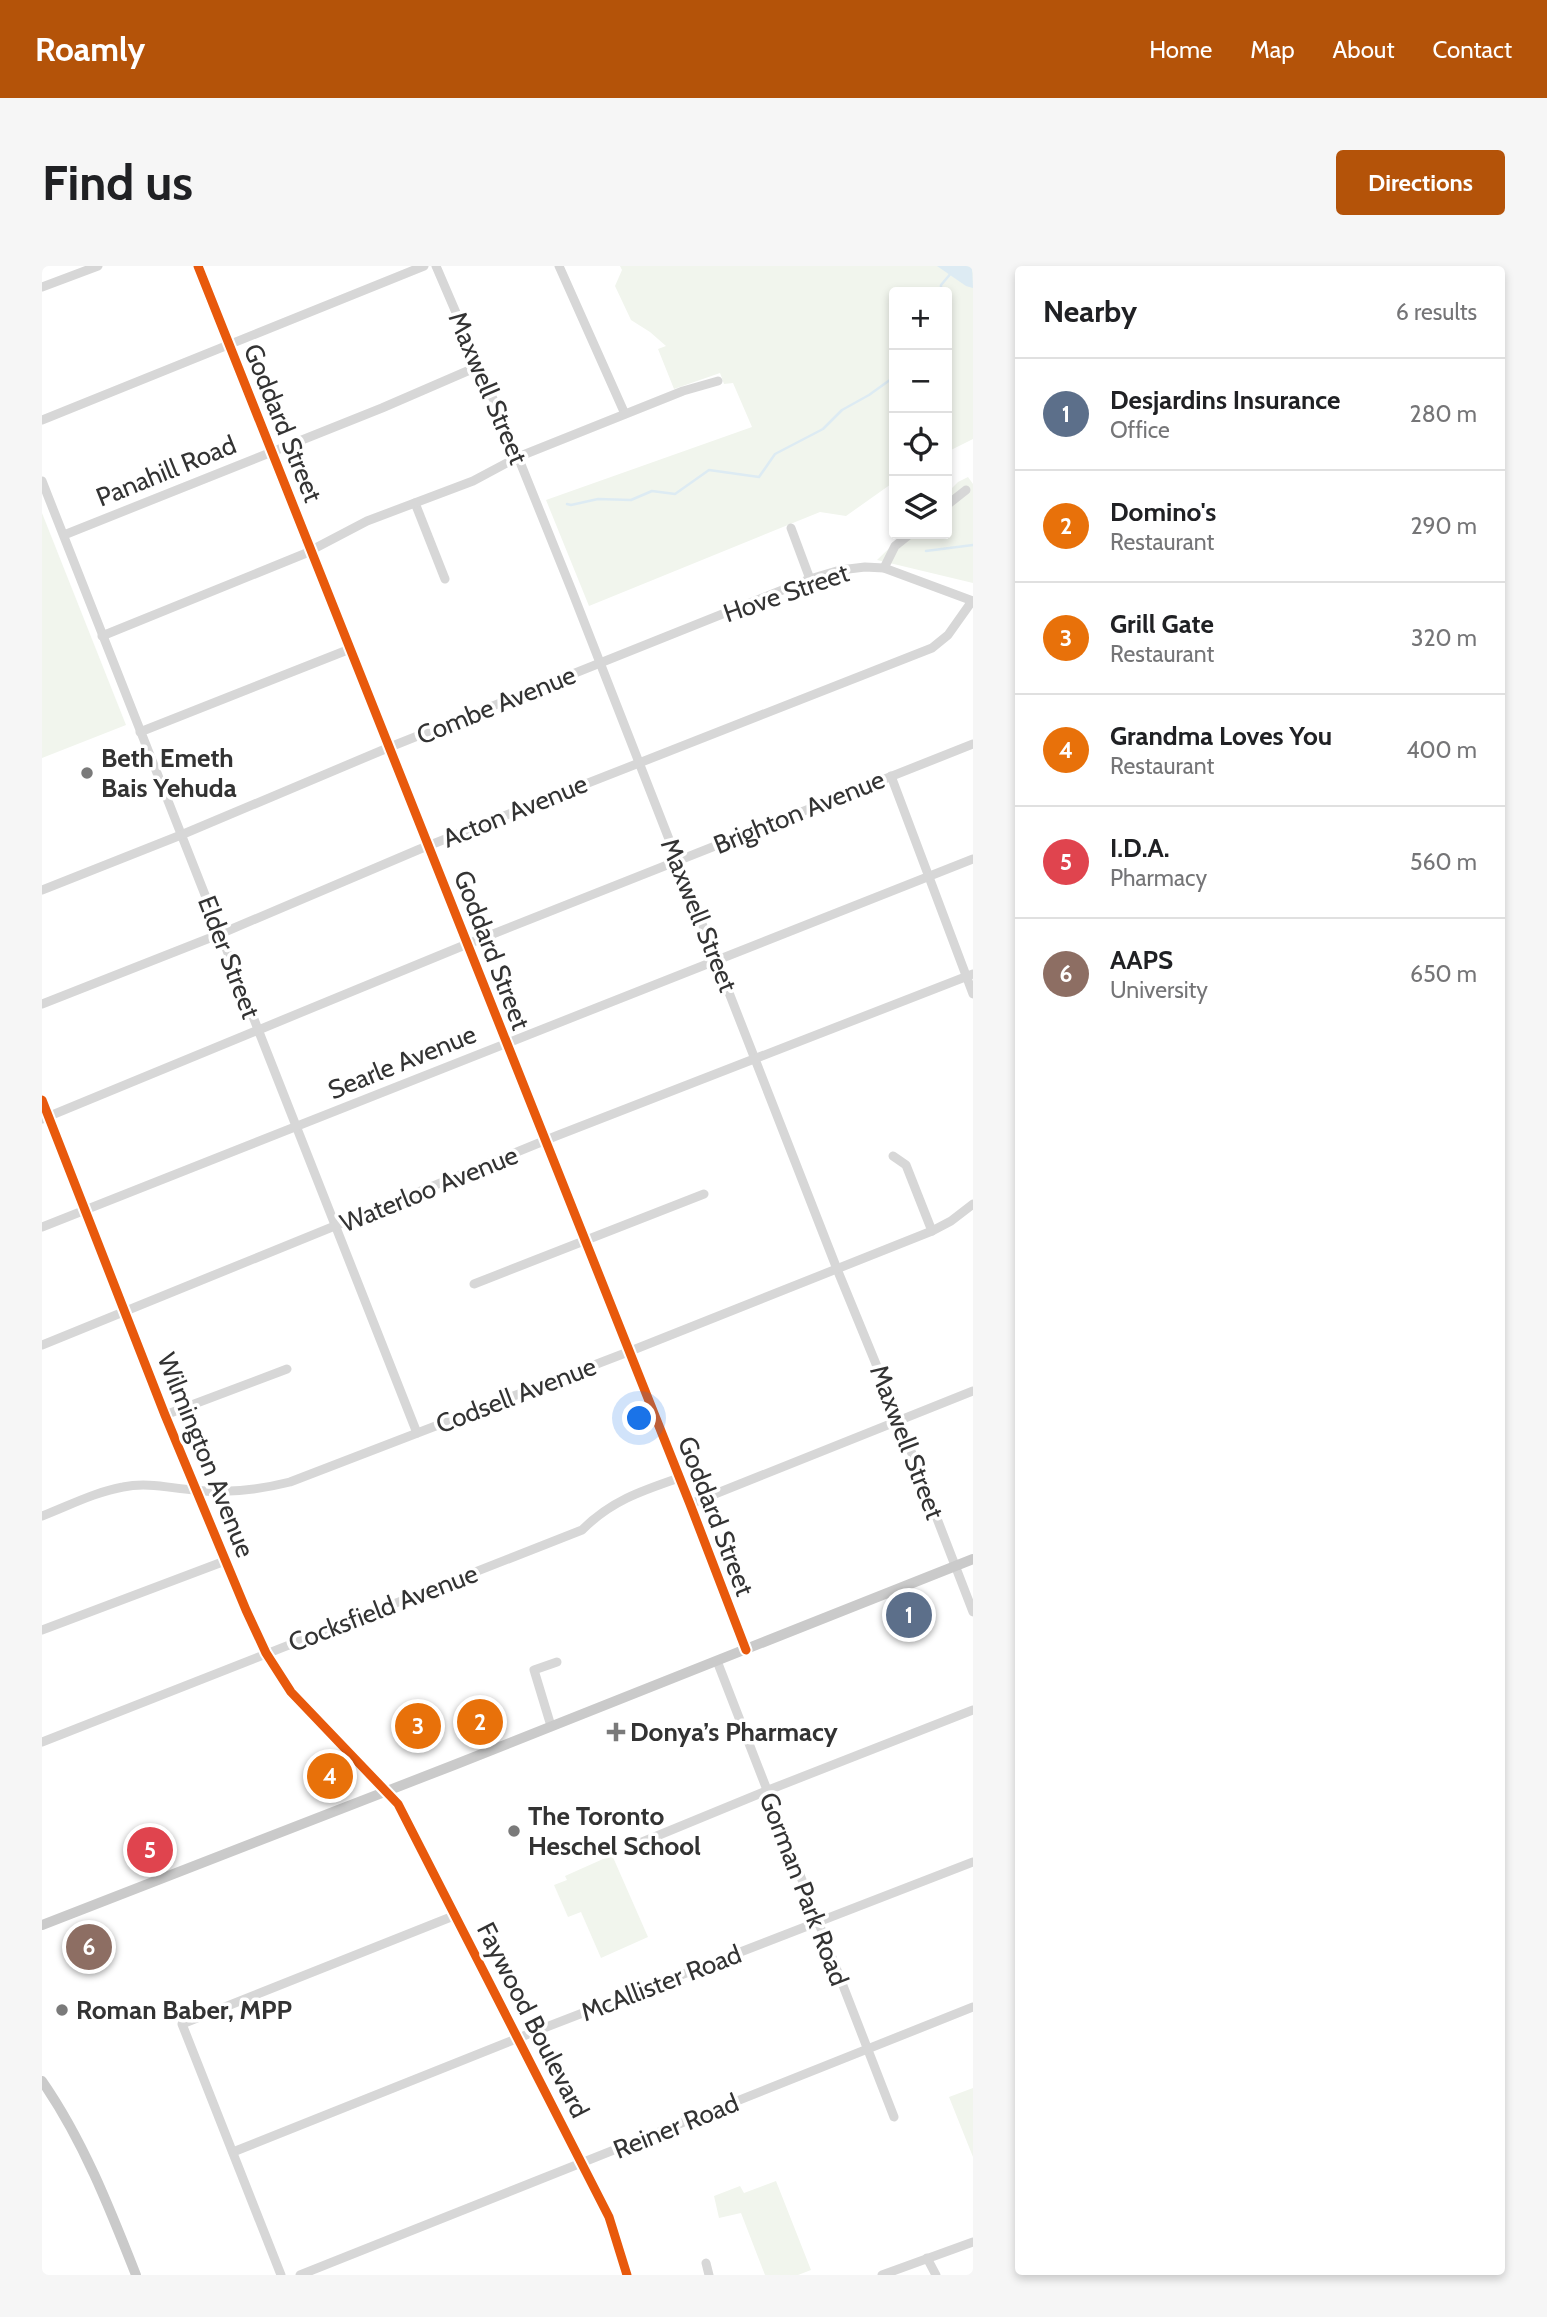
<!DOCTYPE html>
<meta charset="utf-8">
<style>
:root{--surface:#fff;--page:#f6f6f6;--text:#202124;--muted:#757577;--line:#e0e0e0;--accent:#b45309}
body{margin:0;font-family:Cabin,sans-serif;background:var(--page);color:var(--text)}
.controls{position:absolute;right:21px;top:21px;display:grid;overflow:hidden;border-radius:7px;box-shadow:0 4px 10px #0003}
.controls button{width:63px;height:63px;display:grid;place-items:center;padding:0;border:0;border-bottom:2px solid var(--line);background:var(--surface);color:var(--text);font:35px sans-serif}
.you{position:absolute;left:598px;top:1153px;width:24px;height:24px;margin:-18px;border:5px solid #fff;border-radius:50%;background:#1a73e8;box-shadow:0 0 0 10px #1a73e833}
.badge{display:grid;place-items:center;width:46px;height:46px;border-radius:50%;background:var(--accent);color:#fff;font-size:23px;font-weight:700}
.pin{position:absolute;translate:-50% -50%;border:4px solid #fff;box-shadow:0 2px 7px #0006}
.list{margin:0;padding:0;list-style:none}
h2{display:flex;justify-content:space-between;align-items:center;height:91px;margin:0;padding:0 28px;font-size:30px}
h2 small{font-size:23px;font-weight:400;color:var(--muted)}
.list li{display:grid;grid-template-columns:46px 1fr auto;gap:21px;align-items:center;box-sizing:border-box;height:112px;padding:0 28px;border-top:2px solid var(--line)}
.list b{display:block;font-size:26px;white-space:nowrap}
.list p{margin:0;font-size:23px;white-space:nowrap;color:var(--muted)}
.list em{font-size:23px;font-style:normal;color:var(--muted)}
.icon{flex:none;width:38px;height:38px;fill:none;stroke:currentColor;stroke-width:2;stroke-linecap:round;stroke-linejoin:round}
.map{position:relative;flex:none;width:931px;height:2009px;overflow:hidden;border-radius:7px}
header{display:flex;align-items:center;gap:42px;box-sizing:border-box;height:98px;padding:0 35px;background:var(--accent);color:#fff}
header strong{font-size:33px}
nav{display:flex;gap:38px;margin-inline-start:auto;font-size:24px}
.intro{display:flex;align-items:center;justify-content:space-between;box-sizing:border-box;height:168px;padding:0 42px}
h1{margin:0;font-size:49px}
.button{padding:18px 32px;border-radius:7px;background:var(--accent);color:#fff;font-size:24px;font-weight:700}
main{display:flex;gap:42px;padding:0 42px}
aside{flex:1;background:var(--surface);border-radius:7px;box-shadow:0 4px 10px #0003}
.map>svg:first-child{display:block}
.green{fill:#f1f5ed}
.water{fill:#ddebf3}
.lines{fill:none;stroke-linecap:round;stroke-linejoin:round}
.stream{stroke:#ddebf3;stroke-width:2.5}
.minor{stroke:#d7d7d7;stroke-width:9}
.major{stroke:#cacaca;stroke-width:10}
.cycleway-casing{stroke:#fff;stroke-width:13}
.cycleway{stroke:#e8590c;stroke-width:9}
.poi-dot{fill:#7a7a7a;stroke:#fff;stroke-width:2.5}
.labels{text-anchor:middle;dominant-baseline:central;stroke-width:7;stroke-linejoin:round;paint-order:stroke}
.street-label{font-size:26px;fill:#333;stroke:#fff}
.poi-label{font-size:26px;font-weight:bold;fill:#333;stroke:#fff;text-anchor:start}
</style>
<header>
<strong>Roamly</strong>
<nav><a>Home</a><a>Map</a><a>About</a><a>Contact</a></nav>
</header>
<div class="intro"><h1>Find us</h1><a class="button">Directions</a></div>
<main>
<div class="map">
<svg width="931" height="2009" viewBox="0 0 931 2009">
<rect width="100%" height="100%" fill="#fff"/>
<!-- green -->
<g class="green">
<path d="M578,0H931V173L905,186V26H852V216L804,250L778,246L547,340L504,234L710,161L691,117L682,118L678,107L632,123L616,83L624,80L608,66L589,54L573,20L580,4Z"/>
<path d="M926,211L931,218V317L835,294L862,268H905V227L916,216Z"/>
<path d="M0,247L84,459L0,492Z"/>
<path d="M570,1589L606,1671L559,1692L539,1646L526,1651L512,1619L525,1614L523,1610Z"/>
<path d="M931,1822V1891L907,1831Z"/>
<path d="M734,1915L769,2004L756,2009H723L699,1947L677,1952L672,1930L698,1920L702,1927Z"/>
</g>
<!-- water -->
<path class="water" d="M895,0H930L931,22L924,20Z"/>
<g class="lines">
<!-- stream -->
<g class="stream">
<path d="M899,26V19L910,6"/>
<path d="M525,238L529,239L556,233L589,234L610,225L633,228L667,204L717,211L733,188L781,163L800,144L827,129L852,111"/>
<path d="M884,285L931,279"/>
</g>
<!-- minor -->
<g class="minor">
<path d="M156,0L648,1238L704,1384"/>
<path d="M394,0L476,191L530,325L795,1003L857,1154L931,1346"/>
<path d="M517,0L583,148"/>
<path d="M0,21L56,0"/>
<path d="M0,154L382,0"/>
<path d="M0,215L375,1167"/>
<path d="M373,237L403,313"/>
<path d="M905,239L924,224"/>
<path d="M749,262L768,313"/>
<path d="M22,269L340,142L437,100"/>
<path d="M842,302L853,280L868,268"/>
<path d="M60,370L262,288L325,255L431,215L476,191L641,125L676,115"/>
<path d="M98,466L308,383"/>
<path d="M849,510L931,728"/>
<path d="M0,624L139,569L348,481L768,313L798,304L823,301L842,302L931,335"/>
<path d="M0,738L178,668L378,583L890,382L906,369L930,335"/>
<path d="M0,834L123,1149L204,1344L224,1387L249,1426L356,1538L567,1951L585,2009"/>
<path d="M0,853L418,681L931,478"/>
<path d="M851,890L864,899L890,965"/>
<path d="M0,961L931,593"/>
<path d="M432,1018L662,928"/>
<path d="M0,1079L514,870L931,708"/>
<path d="M123,1149L245,1103"/>
<path d="M648,1238L931,1125"/>
<path d="M0,1250C26,1240 53,1226 81,1221C105,1216 128,1222 151,1224C185,1228 216,1224 248,1216L586,1086L890,965L909,955L931,938"/>
<path d="M0,1364L183,1295"/>
<path d="M675,1395L852,1851"/>
<path d="M509,1460L492,1404L515,1396"/>
<path d="M0,1476L540,1264C569,1235 599,1225 637,1212"/>
<path d="M588,1581L724,1525L931,1444"/>
<path d="M191,1886L489,1767L931,1596"/>
<path d="M885,1992L894,2009"/>
<path d="M664,1997L667,2009"/>
<path d="M239,2009L140,1758L414,1649"/>
<path d="M258,2009L931,1741"/>
<path d="M840,2009L931,1976"/>
</g>
<!-- major -->
<g class="major">
<path d="M0,1659L412,1499L931,1293"/>
<path d="M0,1815C41,1874 68,1943 94,2009"/>
</g>
<defs>
<g id="cycleway">
<path d="M156,0L648,1238L704,1384"/>
<path d="M0,834L123,1149L204,1344L224,1387L249,1426L356,1538L567,1951L585,2009"/>
</g>
</defs>
<!-- cycleway casing -->
<use href="#cycleway" class="cycleway-casing"/>
<!-- cycleway -->
<use href="#cycleway" class="cycleway"/>
</g>
<!-- markers -->
<g class="poi-dot">
<circle cx="45" cy="507" r="7"/>
<path d="M570.5 1455.5h7v7h7v7h-7v7h-7v-7h-7v-7h7z"/>
<circle cx="472" cy="1565" r="7"/>
<circle cx="20" cy="1744" r="7"/>
</g>
<g class="labels">
<!-- street labels -->
<g class="street-label">
<text transform="translate(446 122) rotate(67)">Maxwell Street</text>
<text transform="translate(241 157) rotate(68)">Goddard Street</text>
<text transform="translate(124 205) rotate(-22)">Panahill Road</text>
<text transform="translate(744 327) rotate(-19)">Hove Street</text>
<text transform="translate(454 439) rotate(-22)">Combe Avenue</text>
<text transform="translate(473 545) rotate(-22)">Acton Avenue</text>
<text transform="translate(757 546) rotate(-22)">Brighton Avenue</text>
<text transform="translate(657 649) rotate(68)">Maxwell Street</text>
<text transform="translate(450 684) rotate(69)">Goddard Street</text>
<text transform="translate(187 691) rotate(69)">Elder Street</text>
<text transform="translate(360 796) rotate(-22)">Searle Avenue</text>
<text transform="translate(387 923) rotate(-22)">Waterloo Avenue</text>
<text transform="translate(474 1129) rotate(-21)">Codsell Avenue</text>
<text transform="translate(865 1176) rotate(69)">Maxwell Street</text>
<text transform="translate(164 1189) rotate(68)">Wilmington Avenue</text>
<text transform="translate(674 1250) rotate(69)">Goddard Street</text>
<text transform="translate(341 1342) rotate(-21)">Cocksfield Avenue</text>
<text transform="translate(762 1623) rotate(69)">Gorman Park Road</text>
<text transform="translate(619 1717) rotate(-21)">McAllister Road</text>
<text transform="translate(491 1754) rotate(63)">Faywood Boulevard</text>
<text transform="translate(634 1860) rotate(-22)">Reiner Road</text>
</g>
<!-- poi labels -->
<g class="poi-label">
<text x="59" y="492">Beth Emeth<tspan x="59" dy="30">Bais Yehuda</tspan></text>
<text x="588" y="1466">Donya’s Pharmacy</text>
<text x="486" y="1550">The Toronto<tspan x="486" dy="30">Heschel School</tspan></text>
<text x="34" y="1744">Roman Baber, MPP</text>
</g>
</g>
</svg>
<div class="controls">
<button>+</button>
<button>−</button>
<button><svg class="icon" aria-label="locate" viewBox="0 0 24 24"><circle cx="12" cy="12" r="6"/><path d="M12 2v4M12 18v4M2 12h4M18 12h4"/></svg></button>
<button><svg class="icon" aria-label="layers" viewBox="0 0 24 24"><path d="M12 4l9 5-9 5-9-5zM3 14l9 5 9-5"/></svg></button>
</div>
<div class="you"></div>
<div class="pin badge" style="left:867px;top:1349px;background:#5c6f8a">1</div>
<div class="pin badge" style="left:438px;top:1456px;background:#e8710a">2</div>
<div class="pin badge" style="left:376px;top:1460px;background:#e8710a">3</div>
<div class="pin badge" style="left:288px;top:1510px;background:#e8710a">4</div>
<div class="pin badge" style="left:108px;top:1584px;background:#e0444e">5</div>
<div class="pin badge" style="left:47px;top:1681px;background:#8d6e63">6</div>
</div>
<aside>
<h2>Nearby<small>6 results</small></h2>
<ul class="list">
<li><span class="badge" style="background:#5c6f8a">1</span><div><b>Desjardins Insurance</b><p>Office</p></div><em>280 m</em></li>
<li><span class="badge" style="background:#e8710a">2</span><div><b>Domino's</b><p>Restaurant</p></div><em>290 m</em></li>
<li><span class="badge" style="background:#e8710a">3</span><div><b>Grill Gate</b><p>Restaurant</p></div><em>320 m</em></li>
<li><span class="badge" style="background:#e8710a">4</span><div><b>Grandma Loves You</b><p>Restaurant</p></div><em>400 m</em></li>
<li><span class="badge" style="background:#e0444e">5</span><div><b>I.D.A.</b><p>Pharmacy</p></div><em>560 m</em></li>
<li><span class="badge" style="background:#8d6e63">6</span><div><b>AAPS</b><p>University</p></div><em>650 m</em></li>
</ul>
</aside>
</main>
